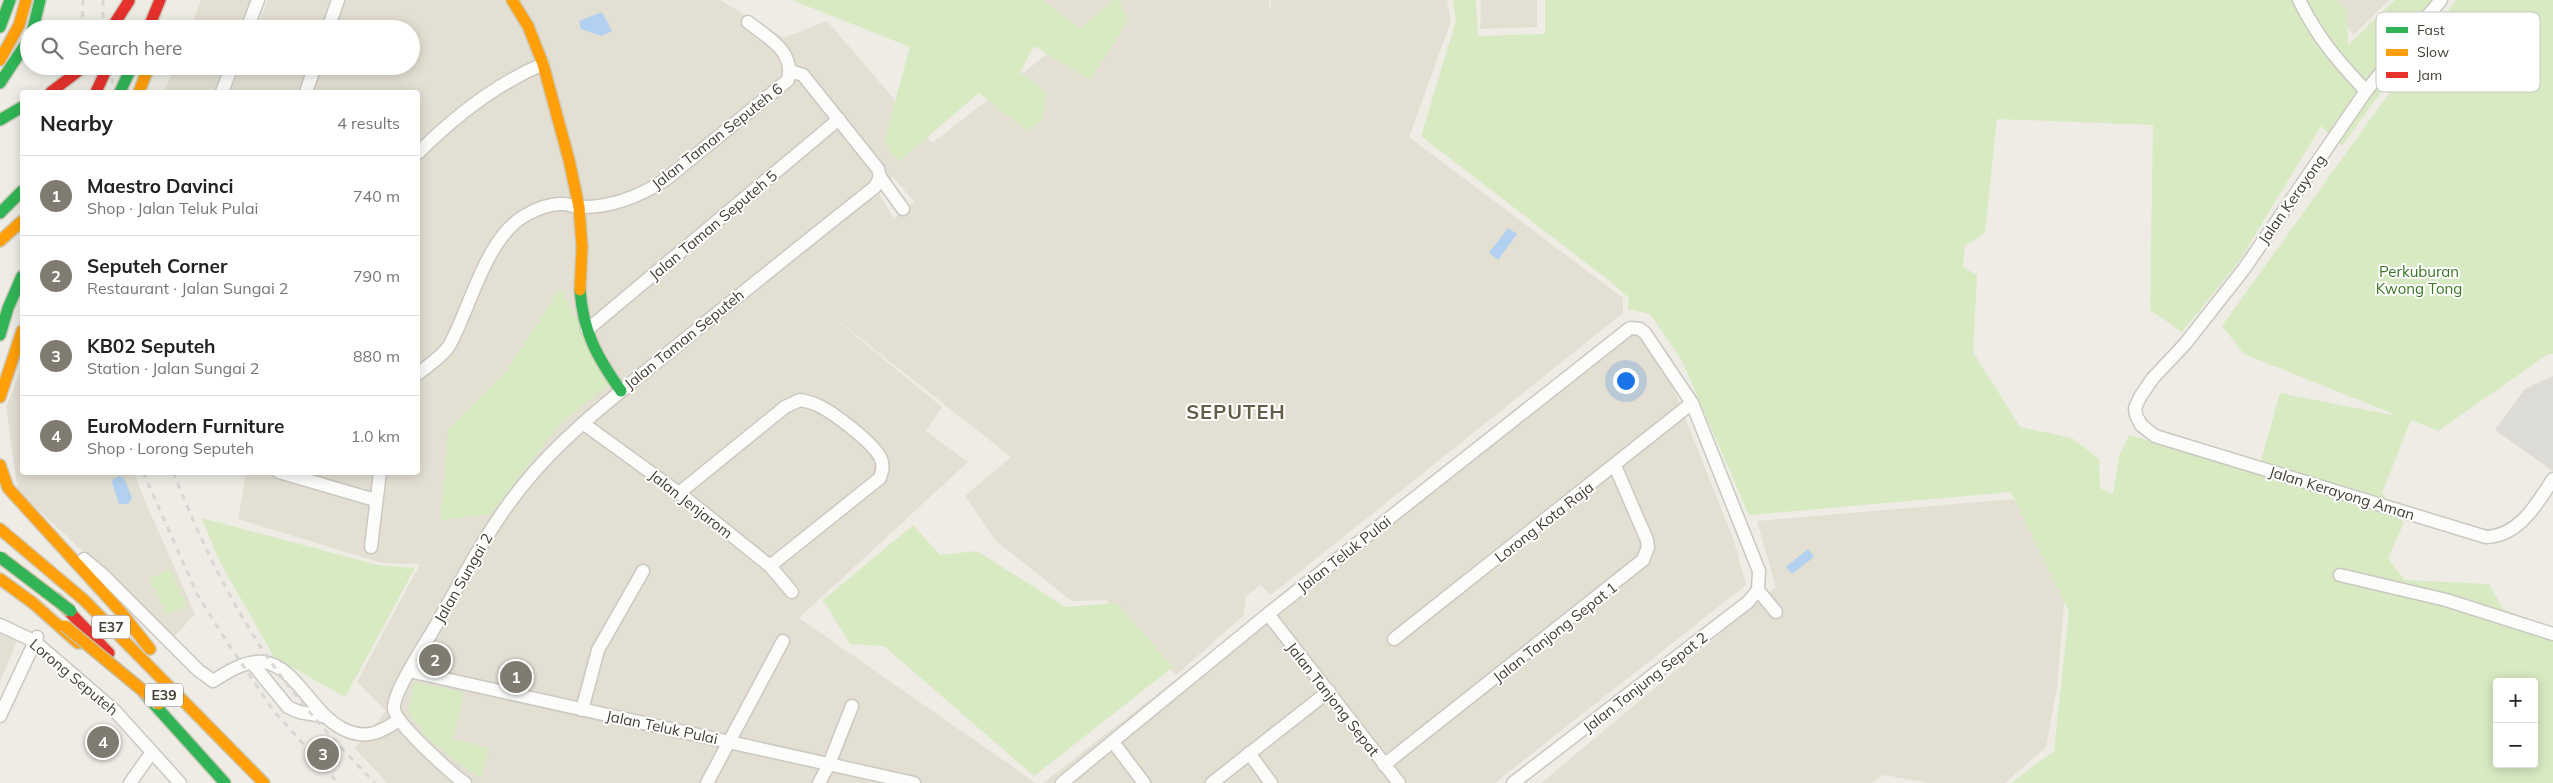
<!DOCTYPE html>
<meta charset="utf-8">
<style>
:root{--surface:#fff;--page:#f6f6f6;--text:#222;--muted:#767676;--line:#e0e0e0;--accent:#7f7b71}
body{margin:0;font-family:Mulish,sans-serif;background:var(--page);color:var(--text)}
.controls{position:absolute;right:15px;bottom:15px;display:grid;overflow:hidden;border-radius:5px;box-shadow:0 2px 12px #0003}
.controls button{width:45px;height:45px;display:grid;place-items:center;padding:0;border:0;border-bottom:1px solid var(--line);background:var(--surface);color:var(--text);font:25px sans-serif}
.you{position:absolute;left:1625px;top:380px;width:18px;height:18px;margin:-12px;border:4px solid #fff;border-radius:50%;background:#1a73e8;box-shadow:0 0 0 8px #1a73e833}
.badge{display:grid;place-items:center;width:32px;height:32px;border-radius:50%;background:var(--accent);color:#fff;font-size:16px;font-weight:700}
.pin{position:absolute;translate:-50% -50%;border:2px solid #fff;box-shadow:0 1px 5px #0006}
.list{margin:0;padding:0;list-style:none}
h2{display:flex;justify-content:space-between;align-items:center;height:65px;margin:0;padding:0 20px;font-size:21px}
h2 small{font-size:16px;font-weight:400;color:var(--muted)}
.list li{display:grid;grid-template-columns:32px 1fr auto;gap:15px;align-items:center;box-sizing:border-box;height:80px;padding:0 20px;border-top:1px solid var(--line)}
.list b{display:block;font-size:19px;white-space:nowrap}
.list p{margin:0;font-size:16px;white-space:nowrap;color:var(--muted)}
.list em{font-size:16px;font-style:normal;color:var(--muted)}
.icon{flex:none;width:28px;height:28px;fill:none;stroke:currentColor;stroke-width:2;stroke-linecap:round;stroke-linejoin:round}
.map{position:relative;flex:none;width:2553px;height:783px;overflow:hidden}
.search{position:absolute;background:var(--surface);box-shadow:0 2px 12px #0003;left:20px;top:20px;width:400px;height:55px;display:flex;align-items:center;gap:12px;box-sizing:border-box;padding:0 18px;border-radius:28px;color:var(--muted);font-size:19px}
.panel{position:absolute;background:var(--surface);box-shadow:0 2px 12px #0003;left:20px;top:90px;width:400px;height:385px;border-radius:5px}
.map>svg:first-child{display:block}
.residential{fill:#e3dfd2;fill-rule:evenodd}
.green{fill:#d7eac2;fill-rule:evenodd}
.parking{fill:#dddbd5}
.water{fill:#b2d1f0}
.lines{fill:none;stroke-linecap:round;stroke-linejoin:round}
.street-casing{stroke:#cac8c1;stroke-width:15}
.fast-casing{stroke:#cdcabb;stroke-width:14}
.slow-casing{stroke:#cdcabb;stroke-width:14}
.jam-casing{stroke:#cdcabb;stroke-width:14}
.street{stroke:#fcfcfb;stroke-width:12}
.fast{stroke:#30b455;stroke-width:11}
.slow{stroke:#ff9f0a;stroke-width:11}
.jam{stroke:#e5322d;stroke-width:11}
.rail{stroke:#d7d7d6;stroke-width:3;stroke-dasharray:6 6;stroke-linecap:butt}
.fast-bridge-casing{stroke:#c8bc9f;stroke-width:14;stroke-linecap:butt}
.slow-bridge-casing{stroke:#c8bc9f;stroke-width:14;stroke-linecap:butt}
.fast-bridge{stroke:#30b455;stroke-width:11}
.slow-bridge{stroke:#ff9f0a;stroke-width:11}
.labels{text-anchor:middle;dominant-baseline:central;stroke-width:4;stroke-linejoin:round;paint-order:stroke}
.shield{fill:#fff;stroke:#7b7870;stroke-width:1}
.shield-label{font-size:14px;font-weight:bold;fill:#433e32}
.street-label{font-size:15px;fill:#433e32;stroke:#fff}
.park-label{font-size:15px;fill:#3b7723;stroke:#fff}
.district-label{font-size:20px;font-weight:bold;letter-spacing:1px;fill:#665d48;stroke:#fff}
.key{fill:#fff;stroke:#c7c5c2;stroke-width:1}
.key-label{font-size:14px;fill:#433e32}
</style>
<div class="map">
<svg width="2553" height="783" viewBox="0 0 2553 783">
<rect width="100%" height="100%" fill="#eeece5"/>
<!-- residential -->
<g class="residential">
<path d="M201,0H250L239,29H190Z"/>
<path d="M268,0H720L784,38L827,21L932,143L1080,29L1043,0H1269L1270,15L1271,0H1447L1451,21L1409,137L1623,298V313L1271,595L1260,585L1246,596L1244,615L1176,675L1106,600L1072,601L996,541L965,496L1011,457L818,305L942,407L926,431L968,462L799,618L1036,783H387L355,748L386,711L357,682L420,564L382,563L238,519L246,473L418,472V92H230L241,66H411V29H256ZM893,177L914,201L894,218L877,191Z"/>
<path d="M1481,0H1537V27L1480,29Z"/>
<path d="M2323,0H2389L2354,35Z"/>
<path d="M175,66H224L214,92H164Z"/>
<path d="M1633,323L1669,377L1734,541L1746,585L1495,783H1043Z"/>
<path d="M22,367V472L134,473L145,501L195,614L175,636L18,491L6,407Z"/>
<path d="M2014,499L2065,593L2057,687L2046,747L2005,783H1929L1884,775L1871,783H1541L1776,587L1757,521Z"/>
<path d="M0,634L17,641L0,682Z"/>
</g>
<!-- green -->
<g class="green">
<path d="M792,0H1043L1080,29L1113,0H1119L1128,20L1090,80L1034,46L1020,72L1046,92L1043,119L1027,131L979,93L898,162L884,142L910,47Z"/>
<path d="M1453,0H1476L1478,36L1545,34V0H2336L2347,11L2348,45L2395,0H2447L2342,146L2321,126L2240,260L2182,332L2150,310L2153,125L1997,119L1985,232L1965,246L1963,267L1977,275L1973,352L2020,427L2072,438L2099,459L2100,488L2113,494L2119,456L2129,435L2258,472L2280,393L2391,415L2394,414L2244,354L2222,326L2456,0H2553V354H2548L2438,431L2411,420L2382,493L2404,523L2388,558L2404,580L2489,584L2503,609L2553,629V783H2011L2054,751L2069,612L2011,492L1749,515L1682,361L1650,314L1628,309L1629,298L1611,282L1421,136L1456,21ZM2497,682H2534V764H2497Z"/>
<path d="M560,288L610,383L557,427L491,514L441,520L448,430L506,371Z"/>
<path d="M202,518L378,565L415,568L345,697L274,657L219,560Z"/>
<path d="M913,525L940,555L977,551L1065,607L1116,603L1173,667L1034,776L884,646L850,644L823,600Z"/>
<path d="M170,569L187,605L167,615L149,579Z"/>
<path d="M415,682L464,693L453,739L489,748L482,779C462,765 414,735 410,709C409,702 413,690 415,682Z"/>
</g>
<!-- parking -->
<path class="parking" d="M2553,376V471L2495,430L2525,389Z"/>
<!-- water -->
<g class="water">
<path d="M602,12L612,31L602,36L581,29L579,21Z"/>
<path d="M1508,228L1517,234L1498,260L1489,253Z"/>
<path d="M120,476L124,478L132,498L128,504H119L112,483L113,479Z"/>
<path d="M1808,549L1814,557L1792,574L1786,567Z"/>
</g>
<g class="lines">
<defs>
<g id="street">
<path d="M2299,0C2318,38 2337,60 2366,91"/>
<path d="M2441,0L2366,91L2244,269L2185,344L2153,378L2140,397L2135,408L2136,415L2141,425L2155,436L2486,537C2519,536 2537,504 2553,479"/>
<path d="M247,29L258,0"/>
<path d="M328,29L338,0"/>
<path d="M790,71L803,75L878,169L880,177L903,209"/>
<path d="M222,92L232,66"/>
<path d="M306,92L315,66"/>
<path d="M418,153C454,117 496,84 543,64"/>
<path d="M587,330L839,119"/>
<path d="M418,374C427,366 442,357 449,346C471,307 484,241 524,216C535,209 552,203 564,204C569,204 574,207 579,207C609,208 640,196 665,180L788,80C795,51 768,38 748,22"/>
<path d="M584,424L679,493L770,566L792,592"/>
<path d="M279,472L375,500"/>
<path d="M679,493L785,407L800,400C805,401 810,402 815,404C832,411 874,443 881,459C884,466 882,472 880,478L770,566"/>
<path d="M371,547L380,472"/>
<path d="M84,559L102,574L198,670L213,681C227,672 246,660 263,662C296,666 311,713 343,729C365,740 380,733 399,720"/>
<path d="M2340,575L2446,600L2553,634"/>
<path d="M1758,590L1776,612"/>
<path d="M1268,614L1399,783"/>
<path d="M0,625L34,641L114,710L180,783"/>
<path d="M1394,639L1692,403"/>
<path d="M252,663L288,707L299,712L323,716"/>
<path d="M409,671L914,783"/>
<path d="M582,710L598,650L643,571"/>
<path d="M0,716L37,637"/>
<path d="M1113,742L1144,783"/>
<path d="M1249,753L1271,783"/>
<path d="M1384,765L1643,560L1648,547L1647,540L1615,466"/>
<path d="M130,783L152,752"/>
<path d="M465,783C452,774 395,723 394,709C392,694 424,646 432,632C461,582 487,529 524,484C564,434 618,394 668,353C736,298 805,242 875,187L880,177"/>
<path d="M707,783L783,641"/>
<path d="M819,783L829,764L852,706"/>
<path d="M1062,783L1268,614L1630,328L1640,329L1645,333L1692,403L1759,571L1758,590L1748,602L1513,783"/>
<path d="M1212,783L1329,691"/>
</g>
<g id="fast">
<path d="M0,27L10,0"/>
<path d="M33,29L40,0"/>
<path d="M0,83L29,39"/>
<path d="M120,92L132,66"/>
<path d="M0,120L22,107"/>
<path d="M0,213L22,191"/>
<path d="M580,290C583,332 597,357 621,391"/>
<path d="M0,335L8,308L22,276"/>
<path d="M144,693L225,783"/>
</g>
<g id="slow">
<path d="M512,0L528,26L543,64L569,160L579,207L582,247L580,290"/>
<path d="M0,60L19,25L26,0"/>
<path d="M139,92L149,66"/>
<path d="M0,241L22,221"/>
<path d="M0,397L22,331"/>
<path d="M0,465L8,488L120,611L150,649"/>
<path d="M0,529L84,600L264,783"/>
<path d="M0,579L33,603L78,643"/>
</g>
<g id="jam">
<path d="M111,29L129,1"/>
<path d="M148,29L160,0"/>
<path d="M51,92L85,66"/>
<path d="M96,92L108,66"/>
<path d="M57,599L109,653"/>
</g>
</defs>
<!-- street casing -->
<use href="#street" class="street-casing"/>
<!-- fast casing -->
<use href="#fast" class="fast-casing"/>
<!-- slow casing -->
<use href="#slow" class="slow-casing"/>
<!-- jam casing -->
<use href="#jam" class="jam-casing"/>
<!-- street -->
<use href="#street" class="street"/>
<!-- fast -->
<use href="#fast" class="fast"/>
<!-- slow -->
<use href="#slow" class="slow"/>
<!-- jam -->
<use href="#jam" class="jam"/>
<!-- rail -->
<g class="rail">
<path d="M103,0V29"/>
<path d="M82,29L83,0"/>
<path d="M111,66L113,92"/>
<path d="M143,472L197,594L227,642L273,710L338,783"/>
<path d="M173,472C198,535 227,596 264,652C296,700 335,742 375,783"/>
</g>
<defs>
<path id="fast-bridge" d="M0,557L71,611"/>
<path id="slow-bridge" d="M65,626L159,704"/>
</defs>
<!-- fast-bridge casing -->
<use href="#fast-bridge" class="fast-bridge-casing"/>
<!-- slow-bridge casing -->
<use href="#slow-bridge" class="slow-bridge-casing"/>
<!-- fast-bridge -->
<use href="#fast-bridge" class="fast-bridge"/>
<!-- slow-bridge -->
<use href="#slow-bridge" class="slow-bridge"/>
</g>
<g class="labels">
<!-- shield labels -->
<g class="shield">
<rect x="92" y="615.5" width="38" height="23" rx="4"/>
<rect x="145" y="683.5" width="38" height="23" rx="4"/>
</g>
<g class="shield-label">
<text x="111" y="627">E37</text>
<text x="164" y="695">E39</text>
</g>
<!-- street labels -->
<g class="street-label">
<text transform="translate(717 136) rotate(-38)">Jalan Taman Seputeh 6</text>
<text transform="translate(2292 199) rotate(-55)">Jalan Kerayong</text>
<text transform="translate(713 225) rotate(-40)">Jalan Taman Seputeh 5</text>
<text transform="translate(684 339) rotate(-39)">Jalan Taman Seputeh</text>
<text transform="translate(2342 493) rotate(17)">Jalan Kerayong Aman</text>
<text transform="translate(691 504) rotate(38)">Jalan Jenjarom</text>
<text transform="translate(1544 522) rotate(-38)">Lorong Kota Raja</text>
<text transform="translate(1344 554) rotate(-38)">Jalan Teluk Pulai</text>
<text transform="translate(463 578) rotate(-60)">Jalan Sungai 2</text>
<text transform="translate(1555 632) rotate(-38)">Jalan Tanjong Sepat 1</text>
<text transform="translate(74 677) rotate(40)">Lorong Seputeh</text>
<text transform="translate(1645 682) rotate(-38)">Jalan Tanjung Sepat 2</text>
<text transform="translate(1333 699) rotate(52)">Jalan Tanjong Sepat</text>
<text transform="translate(662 727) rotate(12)">Jalan Teluk Pulai</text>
</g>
<!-- park labels -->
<g class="park-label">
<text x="2419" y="271">Perkuburan<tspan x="2419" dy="17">Kwong Tong</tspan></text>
</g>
<!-- district labels -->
<g class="district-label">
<text x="1236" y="411">SEPUTEH</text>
</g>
</g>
<!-- legend -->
<rect x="2376" y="12" width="164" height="80" rx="8" class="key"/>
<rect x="2386" y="27" width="22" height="6" fill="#30b455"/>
<rect x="2386" y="49" width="22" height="7" fill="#ff9f0a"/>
<rect x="2386" y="72" width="22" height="6" fill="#e5322d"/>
<g class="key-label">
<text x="2417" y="35">Fast</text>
<text x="2417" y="57">Slow</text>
<text x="2417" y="80">Jam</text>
</g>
</svg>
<div class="controls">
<button>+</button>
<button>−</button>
</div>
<div class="you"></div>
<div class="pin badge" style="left:516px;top:677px">1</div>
<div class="pin badge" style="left:435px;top:660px">2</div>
<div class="pin badge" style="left:323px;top:754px">3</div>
<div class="pin badge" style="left:103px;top:742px">4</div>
<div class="search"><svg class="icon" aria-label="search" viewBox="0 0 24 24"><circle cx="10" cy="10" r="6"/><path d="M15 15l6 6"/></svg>Search here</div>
<section class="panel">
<h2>Nearby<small>4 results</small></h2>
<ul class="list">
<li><span class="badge">1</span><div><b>Maestro Davinci</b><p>Shop · Jalan Teluk Pulai</p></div><em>740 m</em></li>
<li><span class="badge">2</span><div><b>Seputeh Corner</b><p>Restaurant · Jalan Sungai 2</p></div><em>790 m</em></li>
<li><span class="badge">3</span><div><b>KB02 Seputeh</b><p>Station · Jalan Sungai 2</p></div><em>880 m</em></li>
<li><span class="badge">4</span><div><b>EuroModern Furniture</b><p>Shop · Lorong Seputeh</p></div><em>1.0 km</em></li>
</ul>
</section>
</div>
